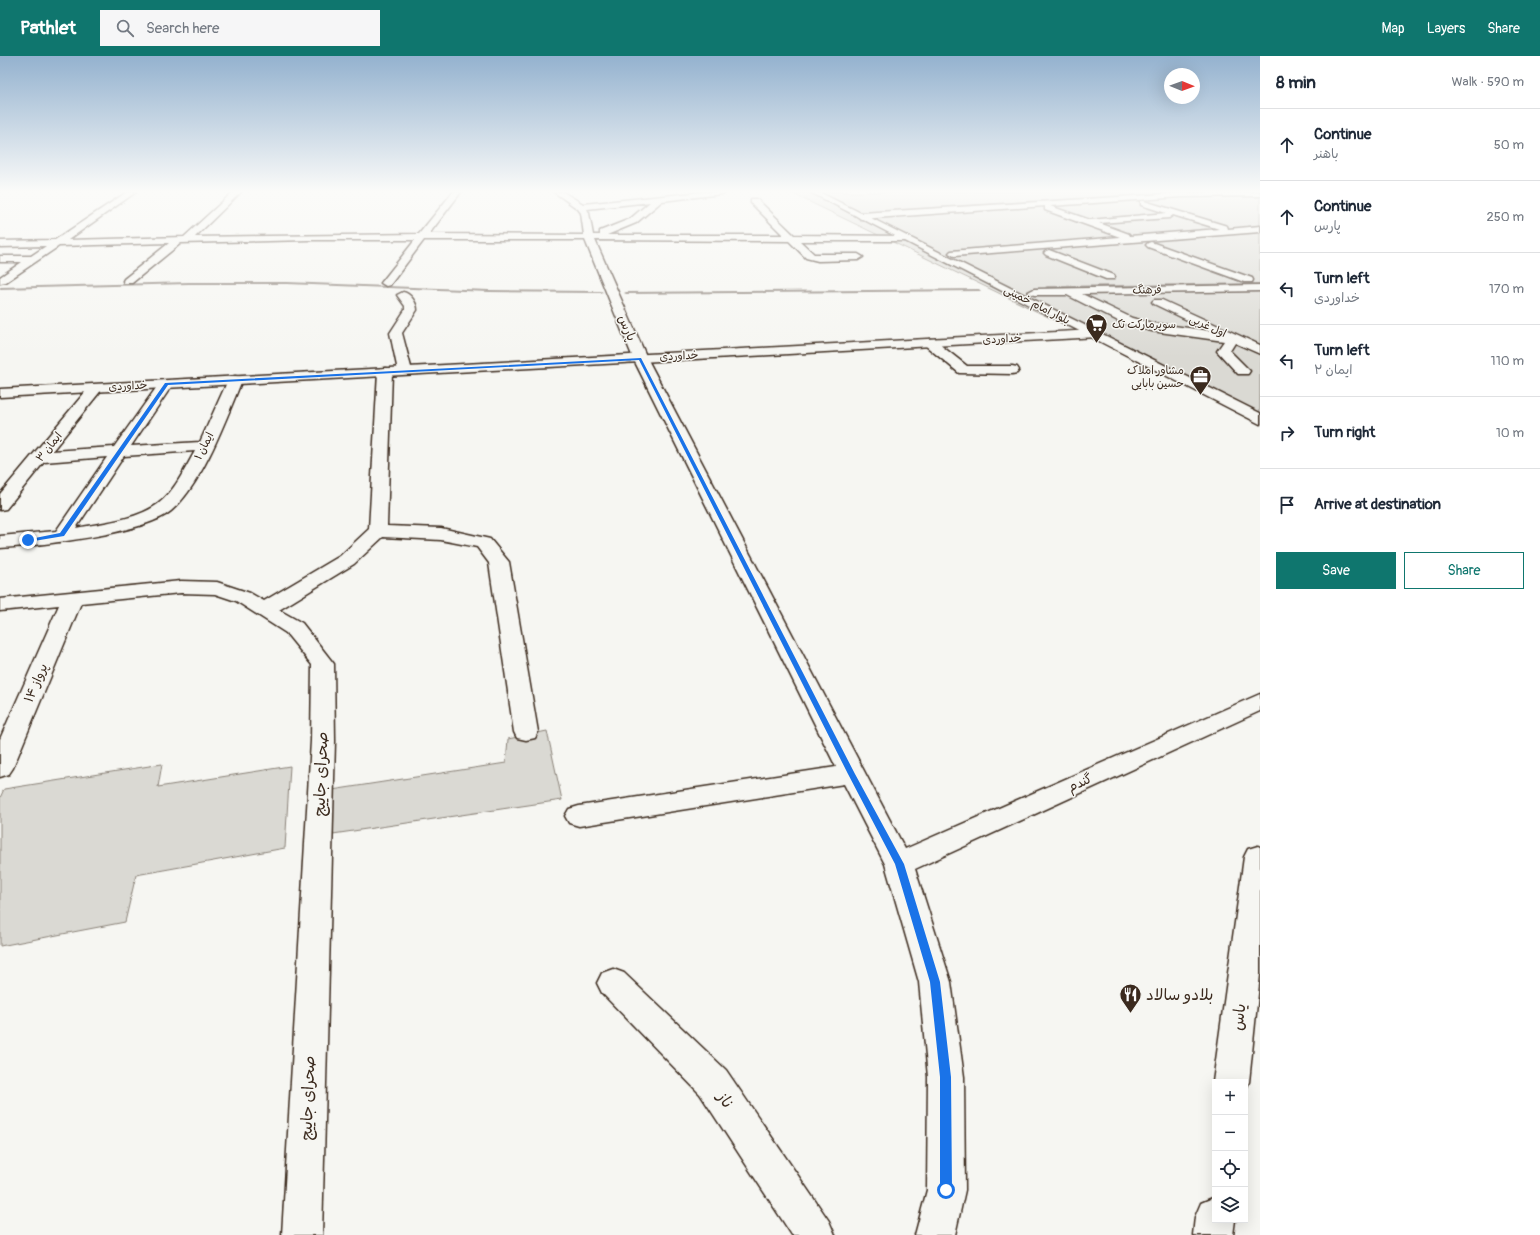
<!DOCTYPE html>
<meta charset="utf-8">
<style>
:root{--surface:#fff;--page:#f6f6f7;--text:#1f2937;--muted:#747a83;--line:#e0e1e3;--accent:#0f766e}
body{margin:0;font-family:Pangolin,"Playpen Sans Arabic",sans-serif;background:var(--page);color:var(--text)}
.controls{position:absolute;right:12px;bottom:12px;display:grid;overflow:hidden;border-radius:0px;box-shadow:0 4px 16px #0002}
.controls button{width:36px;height:36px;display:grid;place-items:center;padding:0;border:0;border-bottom:1px solid var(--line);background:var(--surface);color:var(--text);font:20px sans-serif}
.compass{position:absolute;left:1164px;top:12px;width:36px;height:36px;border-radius:50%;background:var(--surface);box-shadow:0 4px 16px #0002;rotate:91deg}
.stop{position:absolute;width:12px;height:12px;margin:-9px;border:3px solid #1a73e8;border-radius:50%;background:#fff}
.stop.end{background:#1a73e8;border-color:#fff;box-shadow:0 1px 4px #0008}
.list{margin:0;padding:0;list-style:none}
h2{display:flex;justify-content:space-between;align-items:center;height:52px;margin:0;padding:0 16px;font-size:17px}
h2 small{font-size:13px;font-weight:400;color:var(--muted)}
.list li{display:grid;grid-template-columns:26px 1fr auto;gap:12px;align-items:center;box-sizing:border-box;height:72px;padding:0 16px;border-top:1px solid var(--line)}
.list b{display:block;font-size:15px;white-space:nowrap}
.list p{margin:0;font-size:13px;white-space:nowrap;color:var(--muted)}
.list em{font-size:13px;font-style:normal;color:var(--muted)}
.actions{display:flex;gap:8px;padding:12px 16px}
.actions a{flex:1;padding:9px 0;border:1px solid var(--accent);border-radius:0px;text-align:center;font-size:14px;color:var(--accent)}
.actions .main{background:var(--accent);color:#fff}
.icon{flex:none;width:22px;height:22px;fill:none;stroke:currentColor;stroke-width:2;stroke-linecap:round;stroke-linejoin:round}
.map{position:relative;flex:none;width:1260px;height:1179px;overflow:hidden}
header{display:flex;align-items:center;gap:24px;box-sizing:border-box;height:56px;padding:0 20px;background:var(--accent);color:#fff}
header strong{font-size:19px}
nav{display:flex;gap:22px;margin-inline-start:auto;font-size:14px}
.search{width:280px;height:36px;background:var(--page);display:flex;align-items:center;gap:10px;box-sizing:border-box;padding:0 14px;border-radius:0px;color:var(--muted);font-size:15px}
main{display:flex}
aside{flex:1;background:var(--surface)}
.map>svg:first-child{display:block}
.green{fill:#dad9d3;stroke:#8a8278}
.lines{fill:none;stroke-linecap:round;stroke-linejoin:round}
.stream{fill:#857a71;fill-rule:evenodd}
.street-casing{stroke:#3b2a1e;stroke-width:3}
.secondary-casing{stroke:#3b2a1e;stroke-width:3}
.primary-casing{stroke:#3b2a1e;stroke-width:3}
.street{fill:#f6f6f2;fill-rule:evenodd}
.secondary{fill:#f6f6f2;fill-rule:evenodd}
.primary{fill:#f6f6f2;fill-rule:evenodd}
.route{fill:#1a73e8}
.labels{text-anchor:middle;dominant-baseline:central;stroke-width:3;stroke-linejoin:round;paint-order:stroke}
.far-street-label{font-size:11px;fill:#3b2a1e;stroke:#f6f6f2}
.far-poi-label{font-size:11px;fill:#3b2a1e;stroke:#f6f6f2;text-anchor:start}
.street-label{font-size:13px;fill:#3b2a1e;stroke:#f6f6f2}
.near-street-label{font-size:16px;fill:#3b2a1e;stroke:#f6f6f2}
.near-poi-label{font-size:16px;fill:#3b2a1e;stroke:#f6f6f2;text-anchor:start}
</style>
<header>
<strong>Pathlet</strong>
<div class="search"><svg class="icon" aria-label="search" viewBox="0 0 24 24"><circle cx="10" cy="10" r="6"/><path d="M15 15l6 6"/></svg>Search here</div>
<nav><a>Map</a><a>Layers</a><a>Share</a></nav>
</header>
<main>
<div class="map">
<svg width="1260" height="1179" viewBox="0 0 1260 1179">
<rect width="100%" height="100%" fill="#f6f6f2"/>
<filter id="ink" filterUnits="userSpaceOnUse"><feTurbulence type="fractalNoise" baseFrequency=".025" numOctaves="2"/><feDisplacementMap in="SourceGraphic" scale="8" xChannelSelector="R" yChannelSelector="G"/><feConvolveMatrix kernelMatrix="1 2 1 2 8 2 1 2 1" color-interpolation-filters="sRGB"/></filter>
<g filter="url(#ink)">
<!-- green -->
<g class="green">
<path d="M789,136H1260V363Z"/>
<path d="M547,675L562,744L333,778L332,734L506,707L508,683Z"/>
<path d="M162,708L158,731L290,710L285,792L136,819L125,866L0,890V742L4,733Z"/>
</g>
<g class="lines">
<!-- stream -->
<g class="stream">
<path d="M189,226H287L489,234L601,235L603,236L601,237L489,236L287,228H189L0,233V231Z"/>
<path d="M1260,227V229L1047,232L1045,231L1047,230Z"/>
<path d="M979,233L981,235L626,238L624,237L626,236Z"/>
</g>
<defs>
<g id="street">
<path d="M127,136H136L68,184L184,181L233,136H241L195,181L419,178L453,136H461L429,178L584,179L581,157L578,153L554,136H563L583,148L703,136H726L722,138L662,145L636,167L607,179H783L751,147V143H757L794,179L908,180V184L905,185H800L814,198H858L863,201L858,204L818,205L806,202L789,185L595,184L647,302L905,793L1260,638V655L915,813L951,926L964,1021L965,1134L955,1179H915L927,1134L928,1021L919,926L885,808L844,728L579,770L569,767L565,760L569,753L579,750L836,711L633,302L585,184H424L390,229L386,230L381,227L415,184H308L181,187L132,227H124L123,225L124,223L169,187L59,190L6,226L0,227V221L22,206H0V200H31L46,190L0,191V185L55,184ZM650,146L630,163L600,175V179H593L589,157L587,153Z"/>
<path d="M1260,136V140L1181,141L1050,150L1090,164L1166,157L1141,149V145H1144L1227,170L1228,173L1260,170V176L954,200L949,197L951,195L1120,181L1045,154V150L861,163L857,160L861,157L1181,137ZM1173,159L1219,173L1130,180L1129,178L1099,167L1169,162Z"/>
<path d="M1151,186L1252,222L1253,224L1252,226H1244L1148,191L1146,189L1148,187Z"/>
<path d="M1049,194L1114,219L1115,221L1114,223H1106L1046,199L1044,197L1046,195Z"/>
<path d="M1260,229V235L1082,238L1132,262L1152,267L1210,275L1154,248L1152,246L1154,244H1162L1260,289V298L1235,287L1230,295L1250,315L1248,318H1238L1217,295L1224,285L1152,275L1124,268L1067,239H1034L1028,236L1034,233Z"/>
<path d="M403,236C410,237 417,247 417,254L402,277L412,315L410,318H400L398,315L390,277L405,254V250L397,239Z"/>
<path d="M930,283L934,284L967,310H1012L1017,311L1019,314L1017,317L1012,318L959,317L926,290L924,287L926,284Z"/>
<path d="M385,312L390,313L392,316L387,470L441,472L490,483L509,506L538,676L535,682L526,684L517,682L514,676L489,507L477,491L441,484L383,481L354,508L279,554L302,567L334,608L335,685L322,1179H282L311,685L312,609L286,577L236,545L215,538L181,537L81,547L13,712L9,718L0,721V683L59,549L0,555V543L181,525L217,526L250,537L264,545L340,500L369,473L378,316L380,313Z"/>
<path d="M235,320L240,321L242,324C227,361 202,429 171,455C144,478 37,490 0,492V480L56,475L107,401L44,406L6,453L0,454V438L91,329H101L103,332L52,395L114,391L161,325H171L173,328L131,390L200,386L228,324L230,321ZM195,395C185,413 174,436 158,448C136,464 102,467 76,472L124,400Z"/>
<path d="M1258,790L1260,791V918L1249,1026L1245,1035V1026H1215V1030L1213,1026L1244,801L1248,793Z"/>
<path d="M613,913L624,917L726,1014L829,1165L835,1179H792L700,1038L602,937L597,927L602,917Z"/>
<path d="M1215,1141V1164H1235L1233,1179H1193L1195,1161L1201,1147Z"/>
</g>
<path id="secondary" d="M1094,274L1098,275L1100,278L1098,281L0,341V333Z"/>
<path id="primary" d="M810,136H819L1260,357V368Z"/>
</defs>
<!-- street casing -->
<use href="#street" class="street-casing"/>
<!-- secondary casing -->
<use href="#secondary" class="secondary-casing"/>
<!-- primary casing -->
<use href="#primary" class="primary-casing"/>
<!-- street -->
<use href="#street" class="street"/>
<!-- secondary -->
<use href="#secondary" class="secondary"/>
<!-- primary -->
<use href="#primary" class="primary"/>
</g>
</g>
<!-- sky -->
<linearGradient id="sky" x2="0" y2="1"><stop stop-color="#94b2cf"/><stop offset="0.45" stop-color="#fbfbf9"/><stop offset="1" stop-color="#fbfbf9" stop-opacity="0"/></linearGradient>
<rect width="1260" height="301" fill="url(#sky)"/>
<!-- route -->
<path class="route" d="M641,302L855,718L904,808L940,926L951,1021L952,1134L950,1138L946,1140L942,1138L940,1134V1021L930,926L895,808L848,718L639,304L168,329L64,480L28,486L25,484L60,477L165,327Z"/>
<!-- icons -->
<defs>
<symbol id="supermarket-pin" viewBox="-11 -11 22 30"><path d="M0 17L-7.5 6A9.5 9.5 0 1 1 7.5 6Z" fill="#3b2a1e" stroke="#f6f6f2"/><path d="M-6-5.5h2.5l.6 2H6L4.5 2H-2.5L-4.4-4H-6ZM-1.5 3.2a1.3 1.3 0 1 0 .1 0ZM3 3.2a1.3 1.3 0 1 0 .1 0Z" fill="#fff"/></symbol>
<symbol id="office-pin" viewBox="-11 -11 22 30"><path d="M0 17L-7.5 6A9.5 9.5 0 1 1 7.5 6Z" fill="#3b2a1e" stroke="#f6f6f2"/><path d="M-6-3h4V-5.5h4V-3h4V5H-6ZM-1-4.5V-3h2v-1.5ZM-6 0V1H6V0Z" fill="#fff"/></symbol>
<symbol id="restaurant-pin" viewBox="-11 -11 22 30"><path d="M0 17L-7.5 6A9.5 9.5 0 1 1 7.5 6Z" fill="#3b2a1e" stroke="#f6f6f2"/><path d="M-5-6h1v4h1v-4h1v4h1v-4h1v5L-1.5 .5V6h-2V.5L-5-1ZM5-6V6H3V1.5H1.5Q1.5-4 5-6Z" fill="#fff"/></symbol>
</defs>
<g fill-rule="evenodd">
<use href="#supermarket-pin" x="1084" y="256" width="25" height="34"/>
<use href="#office-pin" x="1188" y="308" width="25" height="34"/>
<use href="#restaurant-pin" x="1118" y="926" width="25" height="34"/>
</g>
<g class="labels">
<!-- far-street labels -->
<g class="far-street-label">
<text transform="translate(1147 234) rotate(-1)">فرهنگ</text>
<text transform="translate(1037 249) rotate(27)">بلوار امام خمینی</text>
<text transform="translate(1208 270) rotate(25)">اول غربی</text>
<text transform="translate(1002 283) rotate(-3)">خداوردی</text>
<text transform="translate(679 300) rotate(-3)">خداوردی</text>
<text transform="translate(128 330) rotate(-3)">خداوردی</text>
<text transform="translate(204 390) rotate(-63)">ایمان ۱</text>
<text transform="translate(49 391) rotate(-51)">ایمان ۳</text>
</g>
<!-- far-poi labels -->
<g class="far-poi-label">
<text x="1112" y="268">سوپرمارکت تک</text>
<text x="1184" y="314" text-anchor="end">مشاور املاک<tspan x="1184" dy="13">حسین بابایی</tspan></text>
</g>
<!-- street labels -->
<g class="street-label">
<text transform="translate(627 272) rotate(67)">پارس</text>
<text transform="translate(36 627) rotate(-67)">پرواز ۱۴</text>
<text transform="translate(1080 727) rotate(-24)">گندم</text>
</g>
<!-- near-street labels -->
<g class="near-street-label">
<text transform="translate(321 718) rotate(-88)">صحرای جاییج</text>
<text transform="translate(1239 961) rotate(-83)">یاس</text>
<text transform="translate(308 1042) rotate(-88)">صحرای جاییج</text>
<text transform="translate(725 1044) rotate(56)">ناز</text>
</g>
<!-- near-poi labels -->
<g class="near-poi-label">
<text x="1146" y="939">بلادو سالاد</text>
</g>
</g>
</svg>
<div class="controls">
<button>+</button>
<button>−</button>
<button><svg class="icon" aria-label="locate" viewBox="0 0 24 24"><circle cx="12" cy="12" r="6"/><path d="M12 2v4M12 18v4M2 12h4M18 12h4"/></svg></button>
<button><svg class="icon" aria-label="layers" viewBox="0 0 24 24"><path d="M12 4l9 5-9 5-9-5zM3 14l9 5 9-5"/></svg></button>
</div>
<svg class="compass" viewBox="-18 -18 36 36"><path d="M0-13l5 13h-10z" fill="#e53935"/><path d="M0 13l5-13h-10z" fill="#747a83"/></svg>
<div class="stop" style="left:946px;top:1134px"></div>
<div class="stop end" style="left:28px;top:484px"></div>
</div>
<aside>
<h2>8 min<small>Walk · 590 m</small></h2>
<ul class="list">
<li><svg class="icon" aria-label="ahead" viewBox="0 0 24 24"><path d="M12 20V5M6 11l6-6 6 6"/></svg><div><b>Continue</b><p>باهنر</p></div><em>50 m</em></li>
<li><svg class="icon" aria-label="ahead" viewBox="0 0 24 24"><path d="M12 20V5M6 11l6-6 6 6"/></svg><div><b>Continue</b><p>پارس</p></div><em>250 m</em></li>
<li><svg class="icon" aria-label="left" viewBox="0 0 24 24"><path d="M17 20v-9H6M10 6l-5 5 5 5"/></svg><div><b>Turn left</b><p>خداوردی</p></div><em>170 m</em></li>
<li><svg class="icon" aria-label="left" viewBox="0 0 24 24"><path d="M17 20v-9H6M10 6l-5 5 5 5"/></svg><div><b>Turn left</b><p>ایمان ۲</p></div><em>110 m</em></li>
<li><svg class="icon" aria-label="right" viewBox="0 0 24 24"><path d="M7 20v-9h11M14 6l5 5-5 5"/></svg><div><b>Turn right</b></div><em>10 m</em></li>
<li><svg class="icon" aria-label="arrive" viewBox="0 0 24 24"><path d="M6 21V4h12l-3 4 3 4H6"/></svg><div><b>Arrive at destination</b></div></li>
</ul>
<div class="actions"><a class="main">Save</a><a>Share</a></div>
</aside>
</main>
